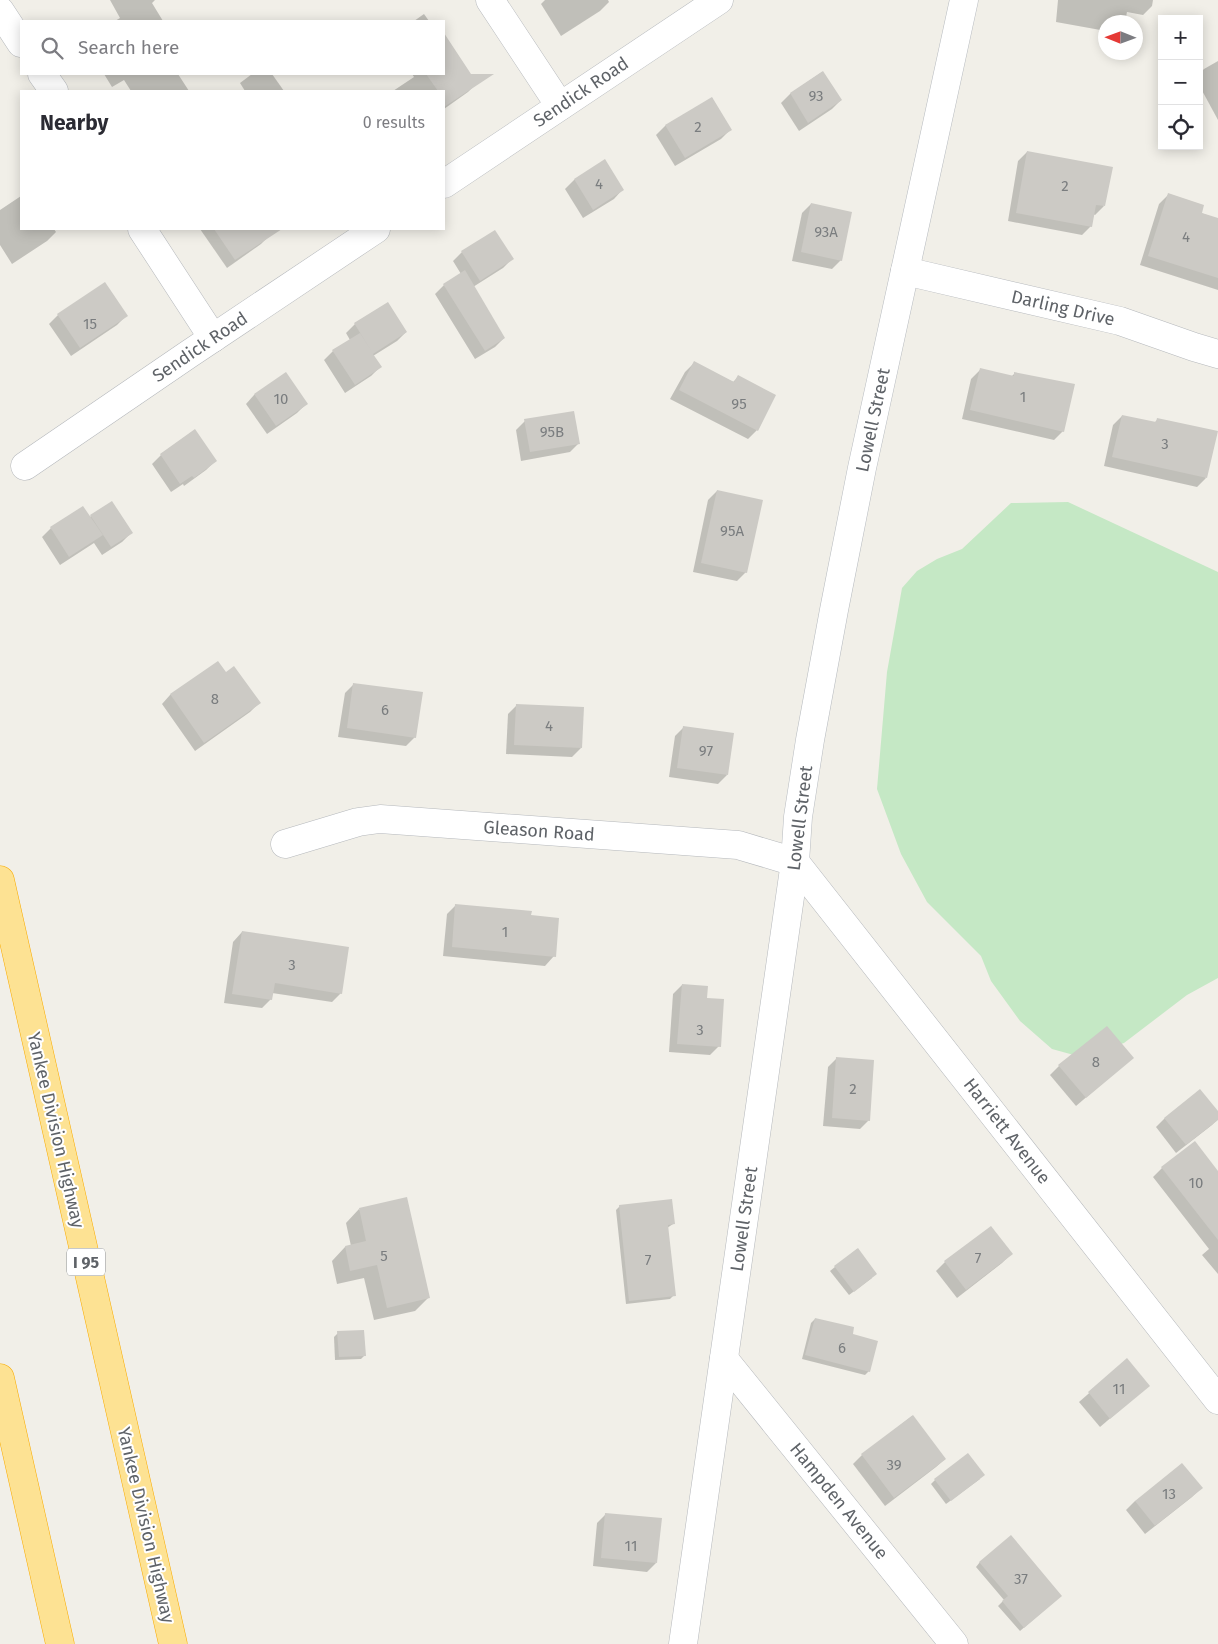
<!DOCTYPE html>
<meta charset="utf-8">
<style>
:root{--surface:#fff;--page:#f7f7f7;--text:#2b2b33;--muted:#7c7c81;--line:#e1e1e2}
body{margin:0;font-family:"Fira Sans",sans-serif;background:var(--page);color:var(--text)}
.controls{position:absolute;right:15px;top:15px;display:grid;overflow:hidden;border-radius:0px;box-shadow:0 2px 12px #0003}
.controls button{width:45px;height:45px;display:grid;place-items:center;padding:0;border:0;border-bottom:1px solid var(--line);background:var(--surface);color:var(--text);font:25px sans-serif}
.compass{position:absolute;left:1098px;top:15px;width:45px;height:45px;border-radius:50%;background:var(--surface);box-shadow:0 2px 12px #0003;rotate:271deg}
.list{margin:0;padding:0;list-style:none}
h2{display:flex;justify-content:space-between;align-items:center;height:65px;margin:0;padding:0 20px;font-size:21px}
h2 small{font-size:16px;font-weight:400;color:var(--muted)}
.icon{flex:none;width:28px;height:28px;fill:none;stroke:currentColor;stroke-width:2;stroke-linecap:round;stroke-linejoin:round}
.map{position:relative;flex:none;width:1218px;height:1644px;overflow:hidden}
.search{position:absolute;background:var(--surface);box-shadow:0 2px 12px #0003;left:20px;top:20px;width:425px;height:55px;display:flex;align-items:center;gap:12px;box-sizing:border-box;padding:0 18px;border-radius:0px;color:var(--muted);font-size:19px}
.panel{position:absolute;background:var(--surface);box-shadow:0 2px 12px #0003;left:20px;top:90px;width:425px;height:140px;border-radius:0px}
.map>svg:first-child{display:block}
.green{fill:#c5e8c5}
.shadow{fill:#0003}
.building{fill:#cccac5}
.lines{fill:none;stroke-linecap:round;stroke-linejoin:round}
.street-casing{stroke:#b5b8bc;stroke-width:29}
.secondary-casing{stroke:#b6babf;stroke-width:29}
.highway-casing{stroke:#f9ab00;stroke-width:29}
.street{stroke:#fff;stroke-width:28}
.secondary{stroke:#fff;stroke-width:28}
.highway{stroke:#fde293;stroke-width:28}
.labels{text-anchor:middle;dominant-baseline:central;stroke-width:4;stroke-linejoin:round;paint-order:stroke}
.number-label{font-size:15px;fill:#7a7d7f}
.shield{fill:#fff;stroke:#8f9295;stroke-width:1}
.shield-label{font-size:16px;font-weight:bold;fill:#5f6368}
.street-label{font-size:18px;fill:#5f6368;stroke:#fff}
</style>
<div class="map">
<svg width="1218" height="1644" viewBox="0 0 1218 1644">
<rect width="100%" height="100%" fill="#f1efe8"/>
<!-- green -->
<path class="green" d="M1068,502L1218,572V978L1187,995L1124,1043L1081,1057L1052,1049L1020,1021L991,981L981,956L927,902L901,854L877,789L887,672L902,588L917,571L937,559L962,549L1011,503Z"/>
<!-- shadow -->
<g class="shadow">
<path d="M110,0H155L152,3L163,21H115L120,18Z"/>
<path d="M545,0H608L609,2L600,11L561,36L541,4Z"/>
<path d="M1058,0H1153L1152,6L1143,15L1127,12L1125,22H1106V31L1056,22Z"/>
<path d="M424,14L429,21H414Z"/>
<path d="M444,42L476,84L468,92L444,109V91H393L414,77L412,74H444Z"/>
<path d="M1218,61V120L1199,85V74L1204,69Z"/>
<path d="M822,72L841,100L832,109L799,131L781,103L790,94Z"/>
<path d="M104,74H178L189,91H131L124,80L112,87Z"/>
<path d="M252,74H272L284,91H245L240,83Z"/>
<path d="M712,98L730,130L721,139L675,166L656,135L665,126Z"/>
<path d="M1027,152L1104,206L1095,215L1093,214L1091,226L1082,235L1008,221L1018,161Z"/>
<path d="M605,161L622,190L614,199L583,218L565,189L574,180Z"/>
<path d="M1168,195L1201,213L1218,219V290L1140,265L1159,204Z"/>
<path d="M21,196V229H54L56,232L47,241L12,264L0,245V210Z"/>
<path d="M811,204L841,260L832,269L792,261L802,213Z"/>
<path d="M200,229H265L269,236L261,244L227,268Z"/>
<path d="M495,232L512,259L503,268L473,287L504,338L495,347L475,359L435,294L444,285L461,274L453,261L462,252Z"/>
<path d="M58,315L126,316L117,325L71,356L49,324Z"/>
<path d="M355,324L406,332L397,341L373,356L380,367L371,376L345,393L324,360L333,351L350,340L346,333Z"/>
<path d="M694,363L733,382L738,377L757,430L748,439L670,399L685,372Z"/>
<path d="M980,370L1011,377L1015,373L1063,431L1054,440L962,419L971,379Z"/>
<path d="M285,374L306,404L297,413L267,434L246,404L254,395Z"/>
<path d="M1122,416L1154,423L1157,420L1206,478L1197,487L1104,466L1113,425Z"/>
<path d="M525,421L579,443L570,452L521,461L516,430Z"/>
<path d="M161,455L215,461L206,470L184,486L183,484L171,492L152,464Z"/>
<path d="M717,491L746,572L737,581L693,572L708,500Z"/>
<path d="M83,508L89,518L91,516L131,533L122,542L102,555L94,543L60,565L42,537L51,528Z"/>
<path d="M218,662L226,674L259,703L250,712L195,751L162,704L170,695Z"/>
<path d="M354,684L415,737L406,746L338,737L345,693Z"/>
<path d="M517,705L581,748L572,757L506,754L508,714Z"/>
<path d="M684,727L727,775L718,784L669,777L675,736Z"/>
<path d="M456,905L530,916L554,956L545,966L443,956L447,914Z"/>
<path d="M242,932L341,993L332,1002L272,993L271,999L262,1008L224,1003L233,942Z"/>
<path d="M682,985L705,999L719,1046L710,1055L669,1052L673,994Z"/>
<path d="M837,1058L869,1120L860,1129L823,1126L828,1067Z"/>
<path d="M1132,1058L1076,1106L1050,1075L1059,1066Z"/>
<path d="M1218,1113V1119L1212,1125L1176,1153L1156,1127L1165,1118Z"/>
<path d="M1162,1168L1218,1173V1274L1202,1255L1209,1249L1153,1177Z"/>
<path d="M620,1206L673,1224L667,1228L674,1295L670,1299L626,1304L616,1210Z"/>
<path d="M359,1209L428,1298L415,1311L374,1320L364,1278L337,1284L332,1261L345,1247L351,1246L346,1223Z"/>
<path d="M857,1249L872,1278L849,1295L830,1271Z"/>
<path d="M1011,1254L1002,1263L957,1298L936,1271L945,1262Z"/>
<path d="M815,1319L851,1335L869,1371L865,1375L802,1359L811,1323Z"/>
<path d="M338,1333L365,1355L361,1359L335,1360L334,1337Z"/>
<path d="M1127,1360L1148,1386L1100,1427L1079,1402Z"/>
<path d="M912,1416L945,1459L936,1467L885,1506L853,1464L862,1455Z"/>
<path d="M980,1479L946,1504L931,1484L935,1480Z"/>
<path d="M1201,1488L1192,1497L1145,1534L1126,1510L1135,1501Z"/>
<path d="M606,1514L656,1563L647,1572L593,1566L597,1523Z"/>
<path d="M980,1562L1056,1600L1020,1631L998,1606L1004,1600L976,1567Z"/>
</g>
<!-- building -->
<g class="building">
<path d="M444,33L471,74H494L444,107V91H438L426,74H444Z"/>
<path d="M823,71L842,100L808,123L790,93Z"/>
<path d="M712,97L732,130L685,158L665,125Z"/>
<path d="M1027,151L1113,167L1105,206L1096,205L1092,227L1016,213Z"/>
<path d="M605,159L624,190L593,210L574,179Z"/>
<path d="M1168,193L1204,205L1202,213L1218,218V278L1148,256Z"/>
<path d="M811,203L852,212L842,261L801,252Z"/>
<path d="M214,229H282L235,260Z"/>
<path d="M495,230L514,259L480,281L461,251Z"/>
<path d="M465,270L505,338L485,351L443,284Z"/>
<path d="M105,282L128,316L80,348L57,314Z"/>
<path d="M388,302L407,332L373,354L382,367L355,385L332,350L360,333L372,352L354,323Z"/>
<path d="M694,361L734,382L738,375L776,395L758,431L679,390Z"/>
<path d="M980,368L1014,376V372L1075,384L1064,432L970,410Z"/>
<path d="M286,372L308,404L276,426L254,394Z"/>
<path d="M574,411L580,444L530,452L524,419Z"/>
<path d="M1122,415L1156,422L1157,418L1218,431L1207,478L1112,457Z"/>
<path d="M195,429L217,461L194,478L192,476L180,484L160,454Z"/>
<path d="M717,490L763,500L747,573L701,563Z"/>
<path d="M112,501L133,533L111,547L90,515Z"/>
<path d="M83,506L103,535L69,557L50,527Z"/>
<path d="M218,661L226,672L234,666L261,703L204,743L170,694Z"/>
<path d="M353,683L423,692L416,738L347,728Z"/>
<path d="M516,704L584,707L582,748L514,745Z"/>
<path d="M683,726L734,733L728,775L677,768Z"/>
<path d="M455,904L532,911L531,915L559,918L556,957L452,947Z"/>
<path d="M242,931L349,947L342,994L275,983L272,1000L232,994Z"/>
<path d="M682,984L708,986L707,998L724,999L721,1047L677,1044Z"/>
<path d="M1107,1026L1134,1058L1086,1098L1058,1065Z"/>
<path d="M836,1057L874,1060L870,1121L832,1118Z"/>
<path d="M1200,1089L1218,1111V1120L1186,1145L1164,1118Z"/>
<path d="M1195,1141L1218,1171V1240L1161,1167Z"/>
<path d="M407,1197L430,1298L387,1308L377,1265L350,1271L345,1246L366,1241L359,1208Z"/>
<path d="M672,1199L675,1224L668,1225L676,1296L629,1301L619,1205Z"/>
<path d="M991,1226L1013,1254L966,1290L944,1261Z"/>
<path d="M858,1248L877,1274L854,1292L834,1266Z"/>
<path d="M815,1318L854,1327L853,1334L878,1341L870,1372L805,1355Z"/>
<path d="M364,1330L366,1356L339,1357L337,1331Z"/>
<path d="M1127,1358L1150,1386L1110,1419L1088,1392Z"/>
<path d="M913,1415L946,1459L894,1498L861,1454Z"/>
<path d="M968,1453L985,1475L951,1501L934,1479Z"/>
<path d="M1182,1463L1203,1488L1155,1526L1135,1501Z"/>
<path d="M605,1513L662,1518L657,1563L601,1558Z"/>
<path d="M1011,1535L1062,1596L1024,1628L1002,1601L1008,1596L979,1562Z"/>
</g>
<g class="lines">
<defs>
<g id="street">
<path d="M490,0L560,106"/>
<path d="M0,11L21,43"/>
<path d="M42,74L54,91"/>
<path d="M444,184L719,0"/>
<path d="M142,229L213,338"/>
<path d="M905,271L1120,321L1194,347L1218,354"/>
<path d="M25,466L189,354L376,229"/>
<path d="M285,844L358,822L380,819L738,845L795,862"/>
<path d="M795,862L1218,1400"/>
<path d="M724,1359L954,1644"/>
<path d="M683,1644L795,862"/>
</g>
<path id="secondary" d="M795,862L798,817L810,740L834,610L862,468L964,0"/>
<g id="highway">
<path d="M0,880L173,1644"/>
<path d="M0,1378L60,1644"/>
</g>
</defs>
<!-- street casing -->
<use href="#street" class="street-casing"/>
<!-- secondary casing -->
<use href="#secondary" class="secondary-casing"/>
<!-- highway casing -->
<use href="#highway" class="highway-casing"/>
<!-- street -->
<use href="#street" class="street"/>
<!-- secondary -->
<use href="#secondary" class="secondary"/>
<!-- highway -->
<use href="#highway" class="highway"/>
</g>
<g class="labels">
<!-- number labels -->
<g class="number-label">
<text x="816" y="96">93</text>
<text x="698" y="127">2</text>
<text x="599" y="184">4</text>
<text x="1065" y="186">2</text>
<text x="826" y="232">93A</text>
<text x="1186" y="237">4</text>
<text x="90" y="324">15</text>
<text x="1023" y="397">1</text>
<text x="281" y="399">10</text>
<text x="739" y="404">95</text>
<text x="552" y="432">95B</text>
<text x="1165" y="444">3</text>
<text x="732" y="531">95A</text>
<text x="215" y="699">8</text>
<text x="385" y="710">6</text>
<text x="549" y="726">4</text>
<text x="706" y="751">97</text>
<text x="505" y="932">1</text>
<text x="292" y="965">3</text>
<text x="700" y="1030">3</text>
<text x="1096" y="1062">8</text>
<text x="853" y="1089">2</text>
<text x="1196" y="1183">10</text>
<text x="384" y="1256">5</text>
<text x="978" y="1258">7</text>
<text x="648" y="1260">7</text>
<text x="842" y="1348">6</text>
<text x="1119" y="1389">11</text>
<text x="894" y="1465">39</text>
<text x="1169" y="1494">13</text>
<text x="631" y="1546">11</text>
<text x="1021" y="1579">37</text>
</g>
<!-- shield labels -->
<rect class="shield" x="67" y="1248.5" width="38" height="27" rx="4"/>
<g class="shield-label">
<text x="86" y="1262">I 95</text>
</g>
<!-- street labels -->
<g class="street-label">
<text transform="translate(581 92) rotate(-34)">Sendick Road</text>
<text transform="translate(1063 308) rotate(13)">Darling Drive</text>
<text transform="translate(200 347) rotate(-34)">Sendick Road</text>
<text transform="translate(873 420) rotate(-78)">Lowell Street</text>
<text transform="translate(800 818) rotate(-83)">Lowell Street</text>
<text transform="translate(539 831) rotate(4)">Gleason Road</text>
<text transform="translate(56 1130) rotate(77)">Yankee Division Highway</text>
<text transform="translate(1007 1131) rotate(52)">Harriett Avenue</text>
<text transform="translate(744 1219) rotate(-82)">Lowell Street</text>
<text transform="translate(839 1501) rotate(51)">Hampden Avenue</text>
<text transform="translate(146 1525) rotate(77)">Yankee Division Highway</text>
</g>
</g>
</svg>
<div class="controls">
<button>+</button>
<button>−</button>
<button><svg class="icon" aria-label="locate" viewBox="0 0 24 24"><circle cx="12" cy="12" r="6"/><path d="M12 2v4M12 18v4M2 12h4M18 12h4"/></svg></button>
</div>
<svg class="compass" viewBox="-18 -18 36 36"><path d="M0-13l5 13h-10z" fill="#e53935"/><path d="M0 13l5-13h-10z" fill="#7c7c81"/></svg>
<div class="search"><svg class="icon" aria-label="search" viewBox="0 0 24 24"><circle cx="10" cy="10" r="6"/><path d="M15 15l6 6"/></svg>Search here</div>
<section class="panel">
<h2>Nearby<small>0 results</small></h2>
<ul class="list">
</ul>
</section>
</div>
